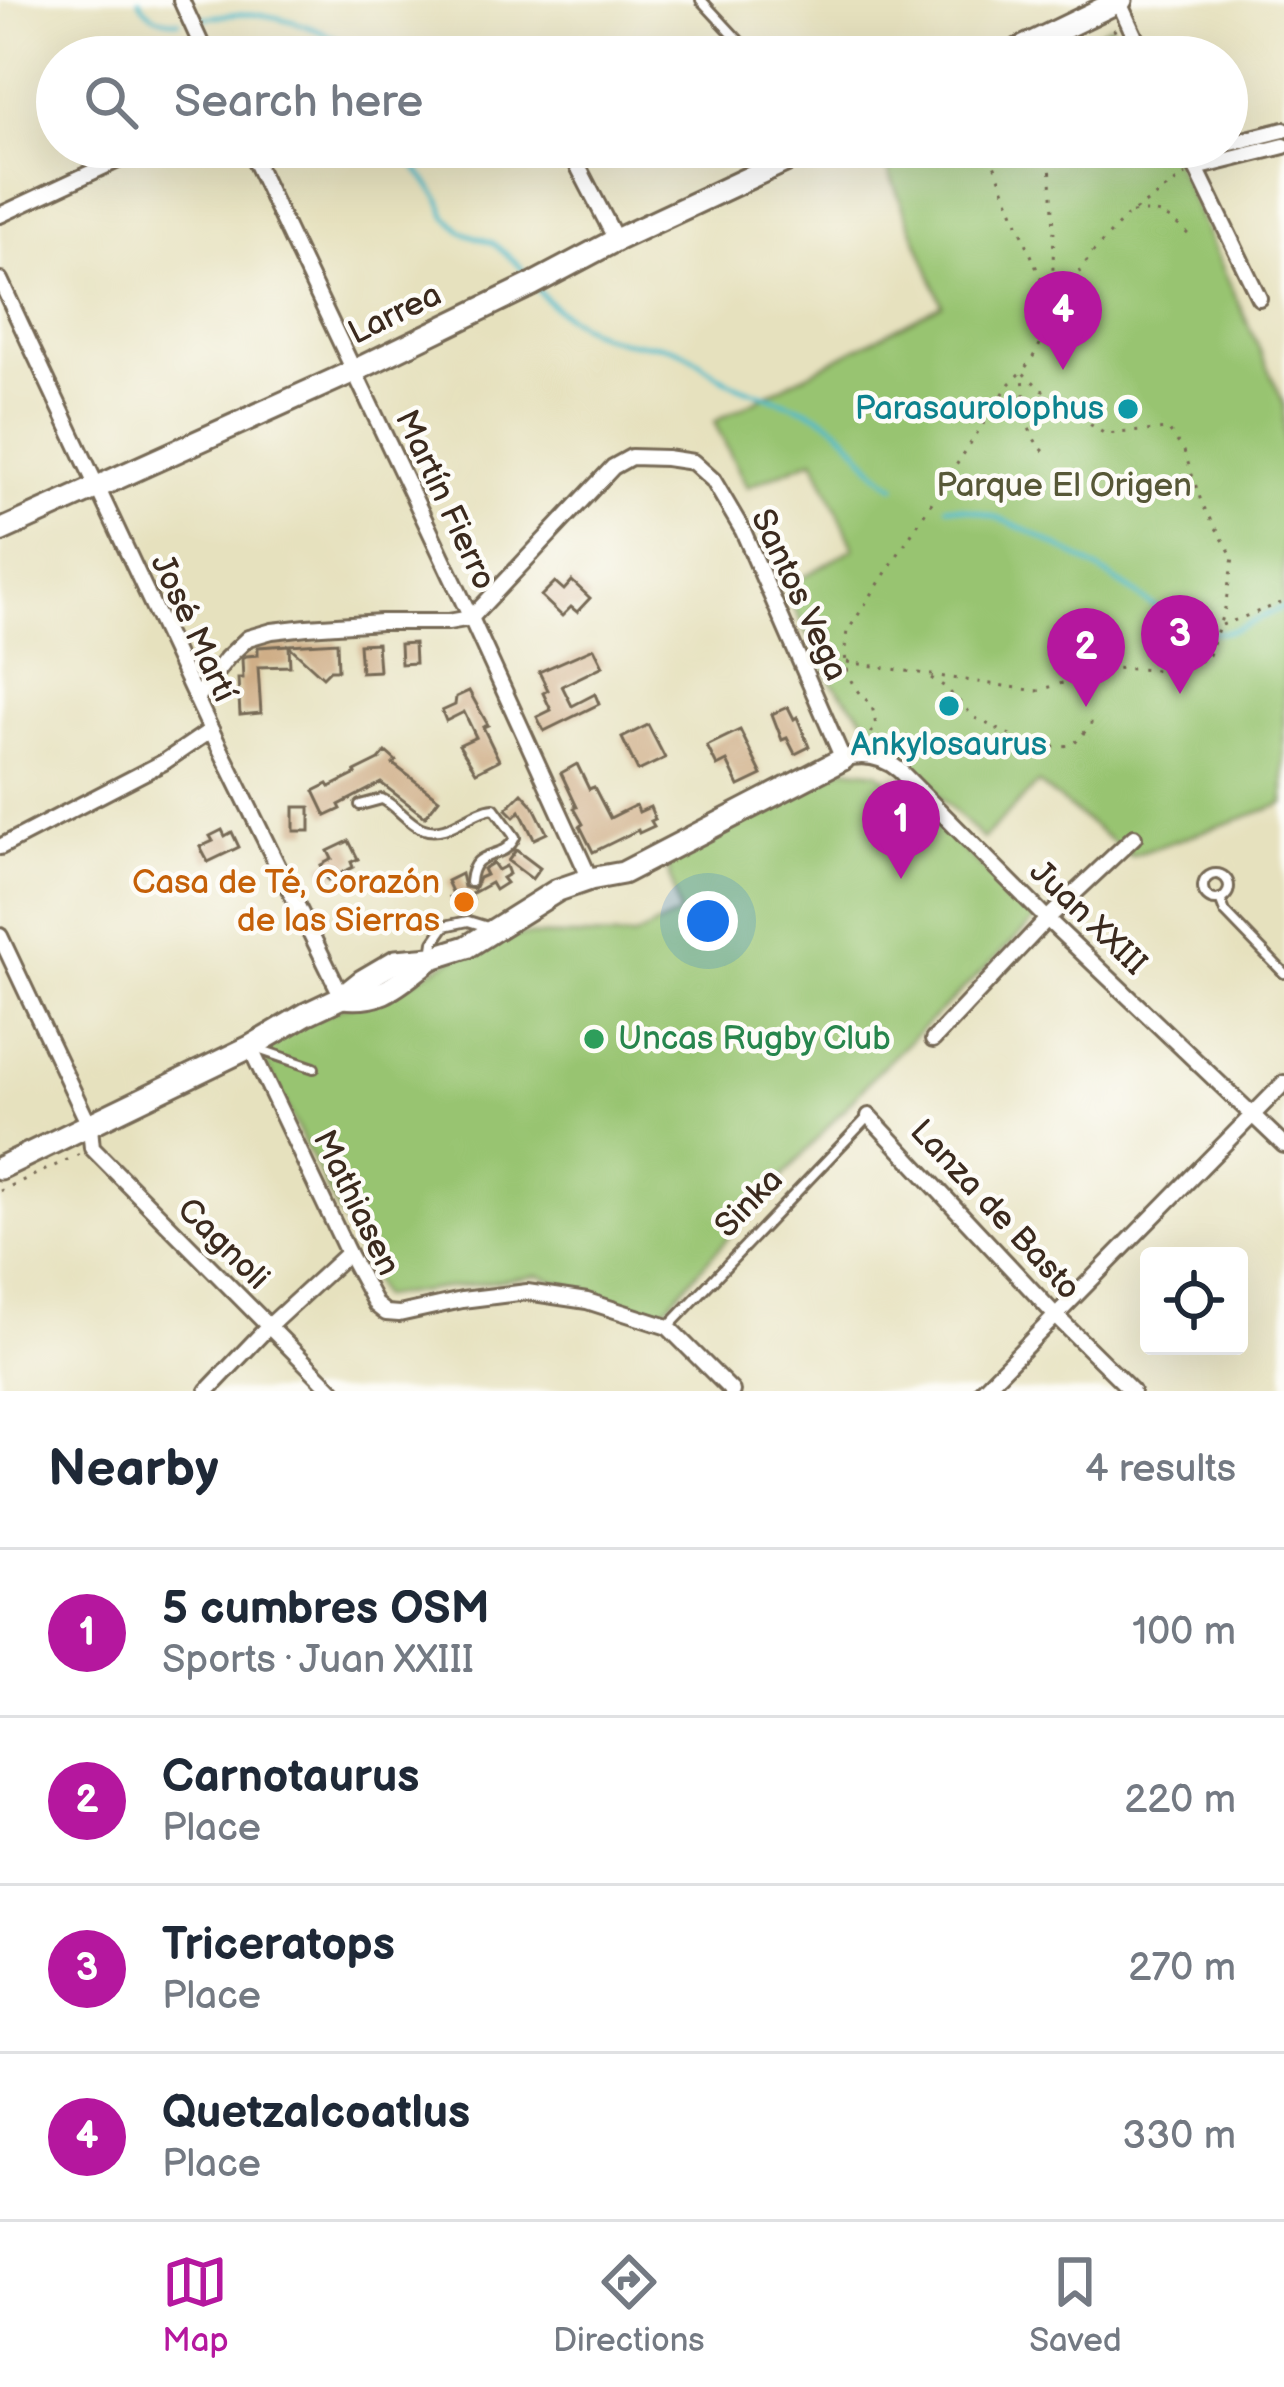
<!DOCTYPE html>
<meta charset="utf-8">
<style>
:root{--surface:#fff;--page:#f2f2f3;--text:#1f2937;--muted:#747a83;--line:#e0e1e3;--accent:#b5179e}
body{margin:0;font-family:"Balsamiq Sans",sans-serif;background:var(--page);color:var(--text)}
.controls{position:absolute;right:36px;bottom:36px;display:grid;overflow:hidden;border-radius:12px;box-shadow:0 12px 48px #0002}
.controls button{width:108px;height:108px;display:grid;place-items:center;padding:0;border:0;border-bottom:3px solid var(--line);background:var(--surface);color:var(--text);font:60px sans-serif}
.you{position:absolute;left:708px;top:921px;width:42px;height:42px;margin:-30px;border:9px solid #fff;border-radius:50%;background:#1a73e8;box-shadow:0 0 0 18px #1a73e833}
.badge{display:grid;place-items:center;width:78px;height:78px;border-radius:50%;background:var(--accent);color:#fff;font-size:39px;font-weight:700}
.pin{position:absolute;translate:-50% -99px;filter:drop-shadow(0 3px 6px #0008)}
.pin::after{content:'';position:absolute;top:63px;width:42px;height:36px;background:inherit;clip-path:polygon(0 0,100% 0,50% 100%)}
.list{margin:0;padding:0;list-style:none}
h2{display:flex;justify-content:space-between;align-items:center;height:156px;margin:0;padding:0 48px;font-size:51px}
h2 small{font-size:39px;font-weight:400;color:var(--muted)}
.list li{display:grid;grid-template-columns:78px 1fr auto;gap:36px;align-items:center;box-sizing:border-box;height:168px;padding:0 48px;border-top:3px solid var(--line)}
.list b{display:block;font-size:45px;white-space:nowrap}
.list p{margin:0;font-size:39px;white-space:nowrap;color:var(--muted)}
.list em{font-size:39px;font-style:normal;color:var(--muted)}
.icon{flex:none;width:66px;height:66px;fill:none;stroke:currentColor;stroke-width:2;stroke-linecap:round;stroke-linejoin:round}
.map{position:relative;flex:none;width:1284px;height:1391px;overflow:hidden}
.search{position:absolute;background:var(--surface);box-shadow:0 12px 48px #0002;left:36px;right:36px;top:36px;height:132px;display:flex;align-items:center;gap:30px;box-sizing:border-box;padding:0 42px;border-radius:66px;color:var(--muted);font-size:45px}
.sheet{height:828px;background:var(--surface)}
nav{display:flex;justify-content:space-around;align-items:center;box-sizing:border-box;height:168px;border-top:3px solid var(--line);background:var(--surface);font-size:33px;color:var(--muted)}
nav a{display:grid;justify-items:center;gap:6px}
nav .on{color:var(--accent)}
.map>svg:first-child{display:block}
.green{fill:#98c471;stroke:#6a7748;stroke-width:3}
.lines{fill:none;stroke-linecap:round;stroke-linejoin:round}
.stream{stroke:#4fbbca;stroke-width:4.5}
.building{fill:#cfae87}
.lane-casing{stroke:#776a56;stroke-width:14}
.street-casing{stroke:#776a56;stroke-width:20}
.secondary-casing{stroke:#776a56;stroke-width:27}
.path{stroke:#776a56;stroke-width:3;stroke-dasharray:3 9;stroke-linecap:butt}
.lane{stroke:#fff;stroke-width:8}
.street{stroke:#fff;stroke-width:14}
.secondary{stroke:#fff;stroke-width:21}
.culture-dot{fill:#0f9aa8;stroke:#fdfcf7;stroke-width:4.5}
.food-dot{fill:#e8710a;stroke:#fdfcf7;stroke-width:4.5}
.leisure-dot{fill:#2e9e5b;stroke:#fdfcf7;stroke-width:4.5}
.labels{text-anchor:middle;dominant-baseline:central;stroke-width:9;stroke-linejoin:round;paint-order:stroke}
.street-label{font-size:33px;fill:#3b2a1e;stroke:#fdfcf7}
.culture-label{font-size:33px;fill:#0d838f;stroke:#fdfcf7;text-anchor:end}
.park-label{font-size:33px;fill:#575837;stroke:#fdfcf7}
.food-label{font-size:33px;fill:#c56008;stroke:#fdfcf7;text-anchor:end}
.leisure-label{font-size:33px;fill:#27864d;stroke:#fdfcf7;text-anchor:start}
</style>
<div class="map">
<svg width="1284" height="1391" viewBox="0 0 1284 1391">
<rect width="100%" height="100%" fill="#fdfcf7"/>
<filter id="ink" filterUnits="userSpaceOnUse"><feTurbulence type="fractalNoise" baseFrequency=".00833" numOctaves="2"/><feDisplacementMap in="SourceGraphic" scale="24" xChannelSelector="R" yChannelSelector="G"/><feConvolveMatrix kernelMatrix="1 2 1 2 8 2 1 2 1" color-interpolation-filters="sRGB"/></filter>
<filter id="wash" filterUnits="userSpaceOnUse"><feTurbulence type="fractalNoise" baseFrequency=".004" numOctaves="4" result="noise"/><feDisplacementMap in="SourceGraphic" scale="48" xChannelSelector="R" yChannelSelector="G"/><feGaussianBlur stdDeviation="2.7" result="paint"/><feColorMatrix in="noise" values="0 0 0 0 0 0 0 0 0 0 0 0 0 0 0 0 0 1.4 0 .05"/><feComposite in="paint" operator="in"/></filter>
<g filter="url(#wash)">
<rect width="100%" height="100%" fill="#e6e1be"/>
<!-- green -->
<g class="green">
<path d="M1111,25L1126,57H1048Z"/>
<path d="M879,147H1168L1284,404V804L1131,856L1038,783L983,839L909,766L833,684L784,588L854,548L814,459L747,487L714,422L942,304Z"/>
<path d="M843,768L878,772L1037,918L879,1070L663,1310L641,1312L539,1275L380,1297L262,1056L263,1051L290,1027L414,980L497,935L634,937L679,914L666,858Z"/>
</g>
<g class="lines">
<!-- stream -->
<g class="stream">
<path d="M139,0C148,16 161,22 179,21"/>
<path d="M201,18C217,16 234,14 251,14C280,15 340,33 358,57"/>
<path d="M396,147L414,165L439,198L446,216L462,232L493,243L519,265L530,280"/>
<path d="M537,289C558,316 598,339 633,343C649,345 662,343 678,350C698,358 714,375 734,384C767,399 808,404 837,427C859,445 870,471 895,486"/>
<path d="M947,506C1002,510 1078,556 1124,586C1152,604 1182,628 1215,632C1239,635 1262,614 1284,607"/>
</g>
</g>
<g id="blocks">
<!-- building -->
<g class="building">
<path d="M572,581L590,598L577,612L571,607L562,616L541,596L555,582L564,590Z"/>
<path d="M337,642L338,670H330L323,677L289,646L290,666L258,667L261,713L240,715L238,678H243L242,659L246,656L258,655V647Z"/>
<path d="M377,643L379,671L361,672L359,644Z"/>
<path d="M414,643L415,663L401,664L400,644Z"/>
<path d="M594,648L603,666L562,686L572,706L595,694L599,704L544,731L537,717L551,710L543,693L548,690L539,672Z"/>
<path d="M469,691L488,725L483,727L499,760L476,772L459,745L476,737L464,712L446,721L442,711L455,705L456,697Z"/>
<path d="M788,707L794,719L797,717L809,747L795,754L787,738L782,740L772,714Z"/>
<path d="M648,725L665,758L638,771L622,738Z"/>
<path d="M740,730L762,775L739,786L727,761L717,766L707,746Z"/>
<path d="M386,752L396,761L393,764L439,799L425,817L381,783L339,805L341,809L326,816L314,791L328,784L330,787L356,774L355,772L379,760Z"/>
<path d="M577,764L589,789L594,787L610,818L636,805L639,812L650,807L655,819L651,821L654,826L639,833L638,830L593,852L580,826L583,824L574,808L577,807L561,773Z"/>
<path d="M522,793L533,805L547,833L534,839L520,811L514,817L506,809Z"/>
<rect x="294" y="807" width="16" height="24"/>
<path d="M222,830L225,836L232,832L239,847L208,862L200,847L213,841L210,836Z"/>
<path d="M349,841L358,859L351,862L353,867L328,880L321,865L332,859L328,851Z"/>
<path d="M516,850L540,868L532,879L508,861Z"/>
<path d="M493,863L498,870L506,866L509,874L502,878L506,883L495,890L491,883L471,894L473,900L456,908L450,897L454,896L447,881L461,874L464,887L474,889L479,878L486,875L483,869Z"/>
</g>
</g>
</g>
<g filter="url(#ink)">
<use href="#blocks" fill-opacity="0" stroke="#776a56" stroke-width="3"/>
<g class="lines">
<defs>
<g id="lane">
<path d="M701,0L740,42L763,57"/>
<path d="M360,805L382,799C397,806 406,821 421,828C448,839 470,810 494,808L515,837C504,863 473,845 470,882"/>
<circle cx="1216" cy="887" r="13"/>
<path d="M1220,899L1225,912L1284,973"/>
<path d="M432,956L434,942L445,926L468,921L491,928"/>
<path d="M258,1049L314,1068"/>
<path d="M669,1326L869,1116"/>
</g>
<g id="street">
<path d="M181,0L207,57"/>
<path d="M1118,0L1144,57"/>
<path d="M519,52L522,57"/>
<path d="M1227,144L1284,130"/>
<path d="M248,147L471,618L590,879"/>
<path d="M568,147L616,240"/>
<path d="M1186,147L1259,298"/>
<path d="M1189,153L1215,147"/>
<path d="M1196,168L1284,146"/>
<path d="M0,215L146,147"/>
<path d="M0,280L211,730L342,997"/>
<path d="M196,698L227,658L248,638L272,631L307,627L381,622H448L471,618L613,467L631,457L666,458L693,462L713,480L743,531L843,759C863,753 883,757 899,770L1047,919L1284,1145"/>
<path d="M0,847L164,762L211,730"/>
<path d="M0,936L90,1127L92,1148L333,1391"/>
<path d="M933,1040L1047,919L1134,837"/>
<path d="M250,1047L348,1253L376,1305L386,1313L399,1314L462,1300L527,1292L587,1301L668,1327L732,1391"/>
<path d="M869,1116L1056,1316L1132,1391"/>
<path d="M207,1391L268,1327L348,1253"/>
<path d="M982,1391L1284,1083"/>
</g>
<g id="secondary">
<path d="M1003,57L1121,0"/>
<path d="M0,531L354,371L533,284L616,240L815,147"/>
<path d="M342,997C386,1002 399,982 432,958"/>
<path d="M0,1168L250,1047L306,1014L342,997L362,981L396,961L432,958L467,947L558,890L590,879L623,873L843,759"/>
</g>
</defs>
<!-- lane casing -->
<use href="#lane" class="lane-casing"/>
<!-- street casing -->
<use href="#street" class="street-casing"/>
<!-- secondary casing -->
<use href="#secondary" class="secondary-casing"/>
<!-- path -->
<g class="path">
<path d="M1059,57L1117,29"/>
<path d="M1049,147L1054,228L1052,304"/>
<path d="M1132,213C1163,209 1171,218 1192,238"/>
<path d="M1053,313L1092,253L1127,216L1186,175"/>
<path d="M1222,625L1284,602"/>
<path d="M847,662L1037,691L1111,668L1183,671L1209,655L1225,608L1233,557L1202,504L1184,451L1168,429L1105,434L1057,403L1023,373C1025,401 1022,432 1045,452"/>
<path d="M931,678L945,687L975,718L1037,748L1073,745L1091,725V715"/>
<path d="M862,741L876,728C872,692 867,708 853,684C844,670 844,647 847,632L1010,383C1031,367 1049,333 1052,306L987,147"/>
<path d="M0,1191L80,1154"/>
</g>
<!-- lane -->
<use href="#lane" class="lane"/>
<!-- street -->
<use href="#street" class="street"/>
<!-- secondary -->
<use href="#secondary" class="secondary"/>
</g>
</g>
<!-- markers -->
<g class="culture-dot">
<circle cx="1128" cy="409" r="12"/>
<circle cx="949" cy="706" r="12"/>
</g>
<circle class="food-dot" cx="464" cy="902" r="12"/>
<circle class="leisure-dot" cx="594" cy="1039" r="12"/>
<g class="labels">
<!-- street labels -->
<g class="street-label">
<text transform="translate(395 314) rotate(-26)">Larrea</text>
<text transform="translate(445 500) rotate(65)">Martín Fierro</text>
<text transform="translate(799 595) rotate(65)">Santos Vega</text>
<text transform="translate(193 628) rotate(65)">José Martí</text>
<text transform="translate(1088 918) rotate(44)">Juan XXIII</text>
<text transform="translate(356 1203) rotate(64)">Mathiasen</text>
<text transform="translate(749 1203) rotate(-46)">Sinka</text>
<text transform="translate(995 1210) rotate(47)">Lanza de Basto</text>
<text transform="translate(223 1244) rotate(45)">Cagnoli</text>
</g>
<!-- culture labels -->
<g class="culture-label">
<text x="1104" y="409">Parasaurolophus</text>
<text x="949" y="745" text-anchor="middle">Ankylosaurus</text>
</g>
<!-- park labels -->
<g class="park-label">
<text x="1064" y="486">Parque El Origen</text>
</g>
<!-- food labels -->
<g class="food-label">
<text x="440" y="883">Casa de Té, Corazón<tspan x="440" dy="38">de las Sierras</tspan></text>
</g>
<!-- leisure labels -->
<g class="leisure-label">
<text x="618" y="1039">Uncas Rugby Club</text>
</g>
</g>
</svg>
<div class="controls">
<button><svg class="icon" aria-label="locate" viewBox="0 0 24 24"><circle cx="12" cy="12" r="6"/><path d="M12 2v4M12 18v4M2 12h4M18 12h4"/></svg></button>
</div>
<div class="you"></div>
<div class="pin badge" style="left:901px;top:879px">1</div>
<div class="pin badge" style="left:1086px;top:707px">2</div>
<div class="pin badge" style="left:1180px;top:694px">3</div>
<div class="pin badge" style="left:1063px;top:370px">4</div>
<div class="search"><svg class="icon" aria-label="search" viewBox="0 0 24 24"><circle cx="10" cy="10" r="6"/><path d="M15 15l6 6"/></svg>Search here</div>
</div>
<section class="sheet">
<h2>Nearby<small>4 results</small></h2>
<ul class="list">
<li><span class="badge">1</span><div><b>5 cumbres OSM</b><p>Sports · Juan XXIII</p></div><em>100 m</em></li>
<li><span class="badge">2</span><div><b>Carnotaurus</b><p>Place</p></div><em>220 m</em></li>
<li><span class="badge">3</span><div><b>Triceratops</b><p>Place</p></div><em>270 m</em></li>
<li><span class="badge">4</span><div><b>Quetzalcoatlus</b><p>Place</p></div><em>330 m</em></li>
</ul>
</section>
<nav>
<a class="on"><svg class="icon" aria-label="map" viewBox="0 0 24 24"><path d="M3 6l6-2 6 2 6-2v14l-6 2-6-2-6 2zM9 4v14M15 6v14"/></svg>Map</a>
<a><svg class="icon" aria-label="directions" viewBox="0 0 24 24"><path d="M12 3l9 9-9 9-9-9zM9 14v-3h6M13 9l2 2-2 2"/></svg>Directions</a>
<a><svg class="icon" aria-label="saved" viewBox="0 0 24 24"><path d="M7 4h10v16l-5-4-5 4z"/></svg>Saved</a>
</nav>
